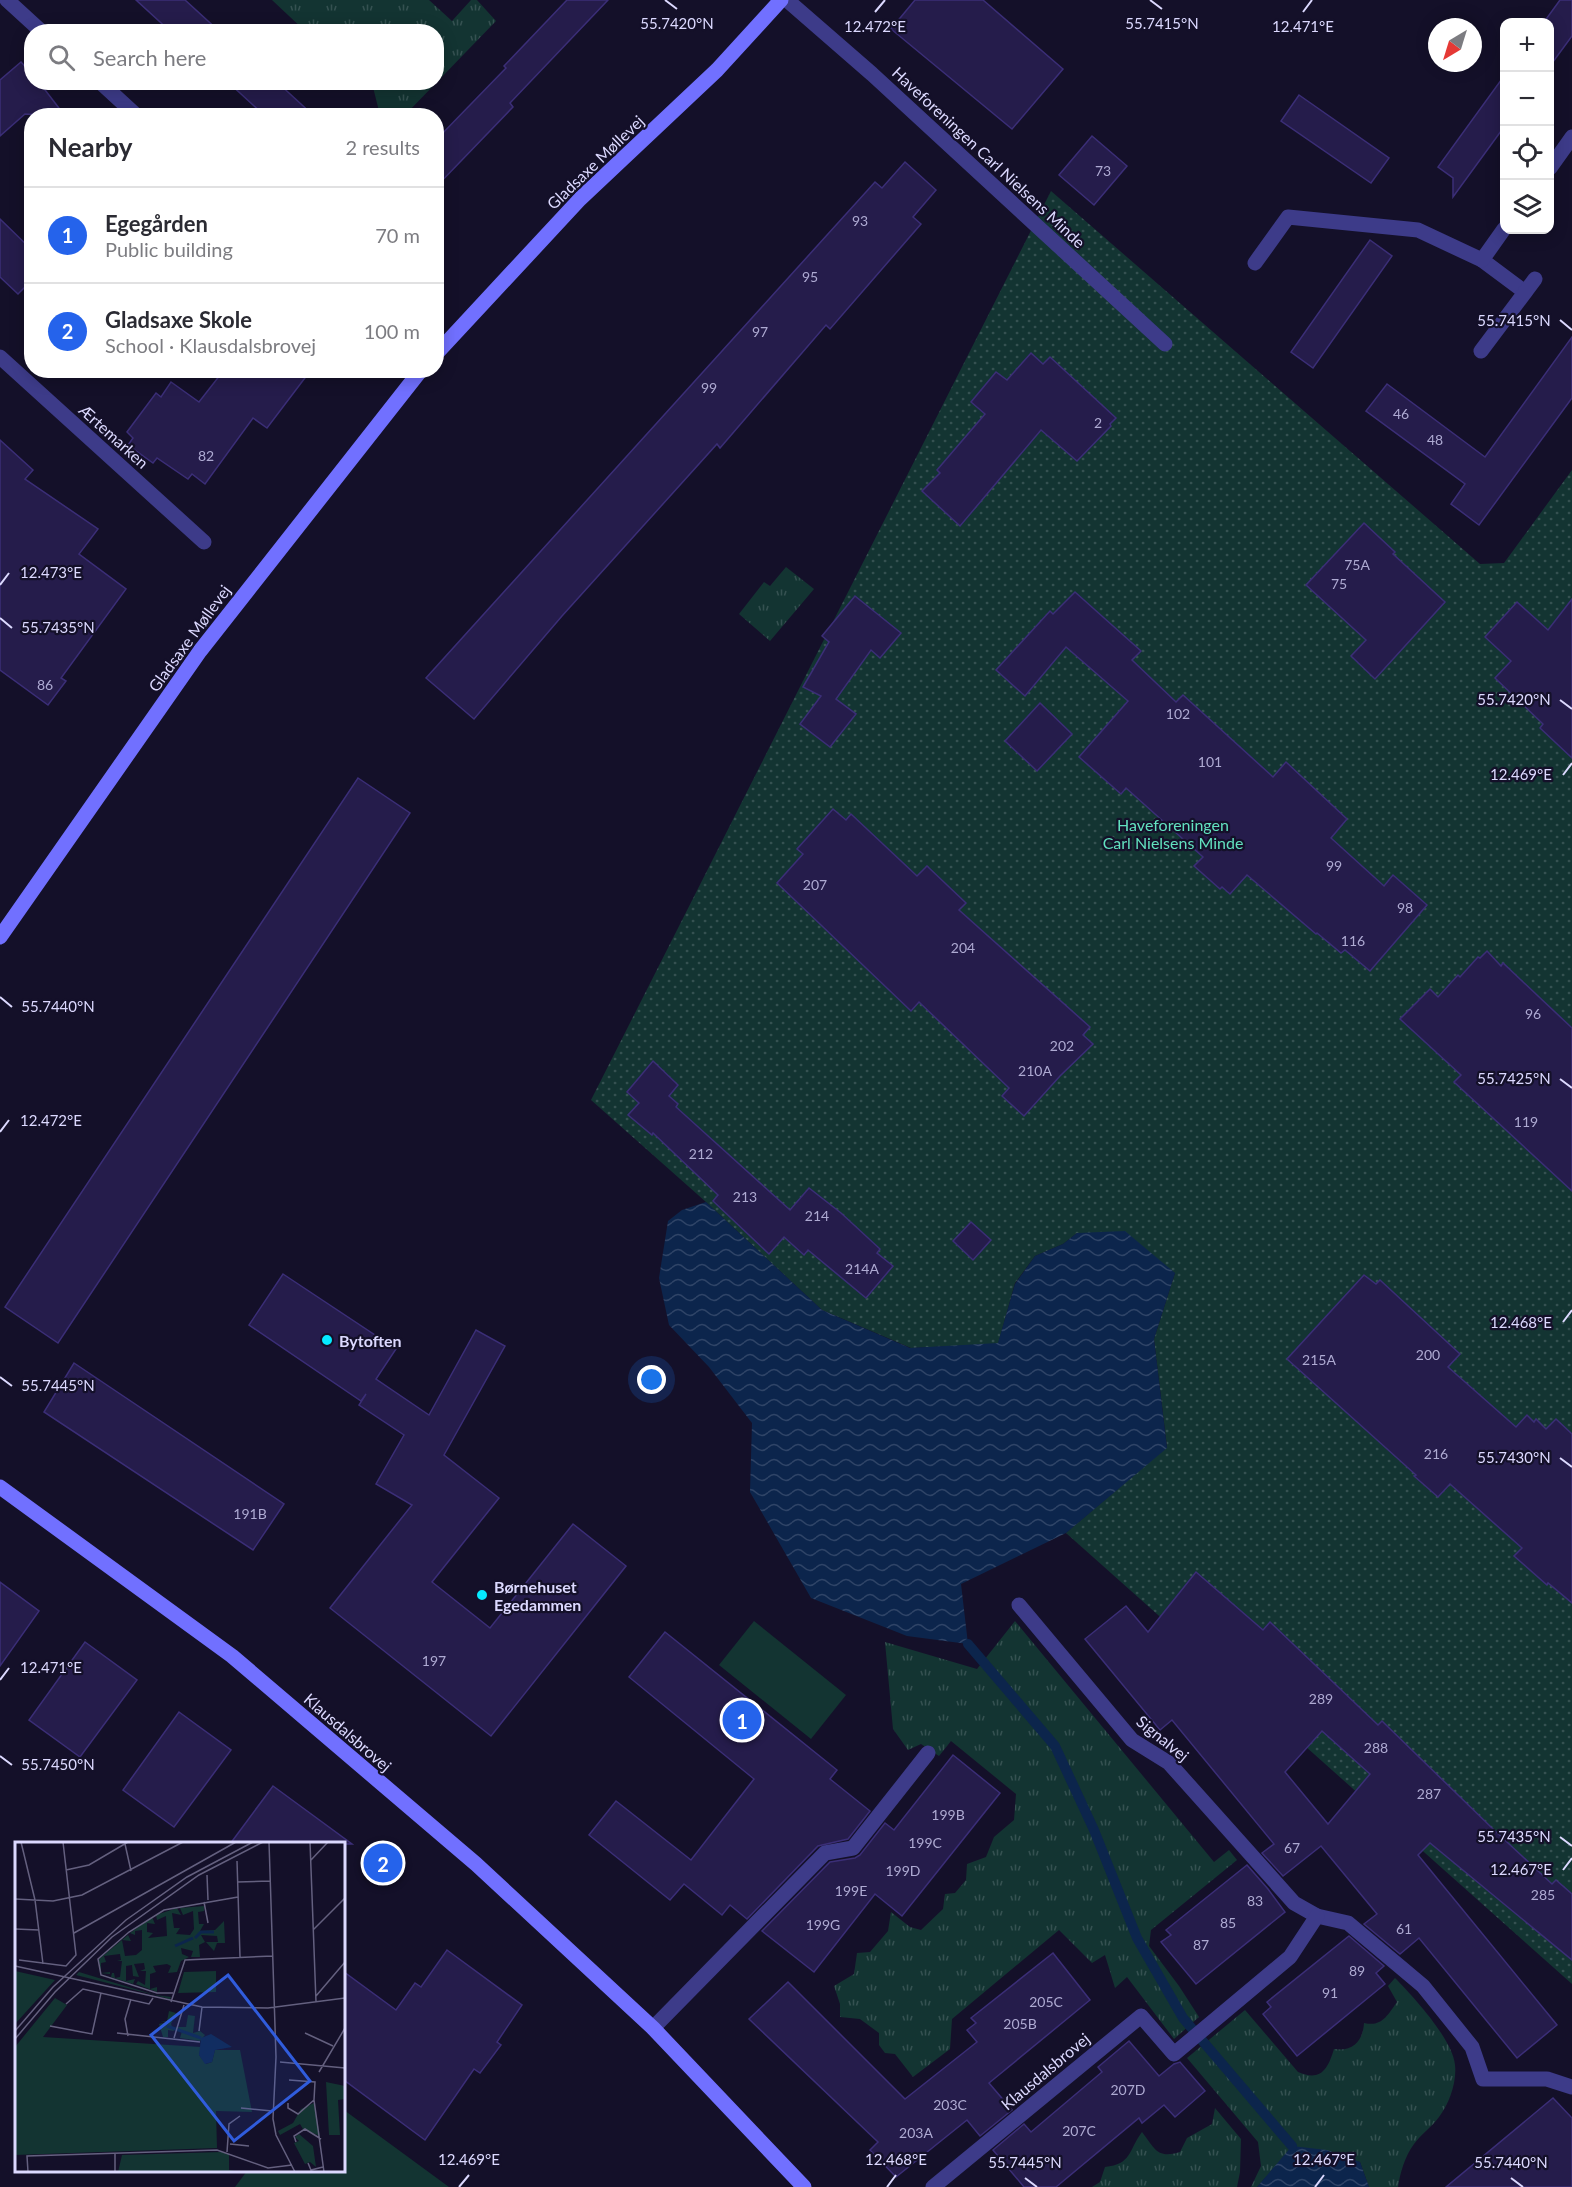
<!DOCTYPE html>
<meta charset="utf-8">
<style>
:root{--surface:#fff;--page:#f7f7f7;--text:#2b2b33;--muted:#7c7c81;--line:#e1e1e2;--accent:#2563eb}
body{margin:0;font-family:Lato,sans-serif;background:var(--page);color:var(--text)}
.controls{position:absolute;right:18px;top:18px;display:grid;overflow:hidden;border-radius:12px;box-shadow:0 3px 15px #0003}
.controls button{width:54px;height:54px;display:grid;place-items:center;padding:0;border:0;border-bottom:2px solid var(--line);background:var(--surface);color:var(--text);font:30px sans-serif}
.compass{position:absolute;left:1428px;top:18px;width:54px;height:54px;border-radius:50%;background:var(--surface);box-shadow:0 3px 15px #0003;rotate:218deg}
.you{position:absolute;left:652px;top:1380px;width:21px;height:21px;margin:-15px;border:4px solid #fff;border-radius:50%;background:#1a73e8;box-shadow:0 0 0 9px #1a73e833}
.badge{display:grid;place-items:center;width:39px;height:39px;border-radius:50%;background:var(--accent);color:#fff;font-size:20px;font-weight:700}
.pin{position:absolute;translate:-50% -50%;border:3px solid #fff;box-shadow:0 2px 6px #0006}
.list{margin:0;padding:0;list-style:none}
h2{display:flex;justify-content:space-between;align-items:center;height:78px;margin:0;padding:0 24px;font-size:26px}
h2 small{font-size:20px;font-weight:400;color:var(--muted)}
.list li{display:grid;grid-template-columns:39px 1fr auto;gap:18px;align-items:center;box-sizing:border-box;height:96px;padding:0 24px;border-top:2px solid var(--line)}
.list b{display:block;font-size:22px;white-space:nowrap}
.list p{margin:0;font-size:20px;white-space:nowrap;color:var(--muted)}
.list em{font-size:20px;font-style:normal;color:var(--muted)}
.icon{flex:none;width:33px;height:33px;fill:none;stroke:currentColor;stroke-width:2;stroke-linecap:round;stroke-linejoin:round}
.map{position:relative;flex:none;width:1572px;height:2187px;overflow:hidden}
.search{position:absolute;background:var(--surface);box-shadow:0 3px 15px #0003;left:24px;top:24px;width:420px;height:66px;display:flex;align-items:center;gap:15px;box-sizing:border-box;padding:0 21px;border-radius:24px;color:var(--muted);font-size:22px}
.panel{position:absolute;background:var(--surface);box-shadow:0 3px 15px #0003;left:24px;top:108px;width:420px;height:270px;border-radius:24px}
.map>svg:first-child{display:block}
.grass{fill:#133432}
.park{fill:url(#park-tufts)}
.garden{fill:url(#garden-dots)}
.water{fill:url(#water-waves)}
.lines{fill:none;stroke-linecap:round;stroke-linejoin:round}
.stream{stroke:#0c254c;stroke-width:10}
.building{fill:#251c4b;stroke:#3b2e77;stroke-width:1.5;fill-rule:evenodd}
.street{stroke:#3d3b89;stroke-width:15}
.secondary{stroke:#7170ff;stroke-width:15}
.ticks{fill:none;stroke:#dcd9ff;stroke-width:2}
.poi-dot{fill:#05eaff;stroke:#141029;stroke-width:2}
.labels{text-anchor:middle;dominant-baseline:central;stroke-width:4.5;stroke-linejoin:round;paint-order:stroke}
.number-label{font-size:14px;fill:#aeaad2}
.street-label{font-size:16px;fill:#dcd9ff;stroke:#141029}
.park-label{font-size:16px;fill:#62e1bf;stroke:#141029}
.poi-label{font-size:16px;font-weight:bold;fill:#dcd9ff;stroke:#141029;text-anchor:start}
.inset-river{fill:none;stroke:#0c254c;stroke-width:3}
.inset-road{fill:none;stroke:#64607f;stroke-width:1.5}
.view{fill:#305cdc;fill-opacity:0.15;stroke:#305cdc;stroke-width:3}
.inset-edge{fill:none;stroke:#dcd9ff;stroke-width:3}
.ticks-label{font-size:15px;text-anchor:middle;fill:#dcd9ff;stroke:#141029;stroke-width:4.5;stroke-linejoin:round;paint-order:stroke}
</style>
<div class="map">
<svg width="1572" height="2187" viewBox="0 0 1572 2187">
<defs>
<pattern id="park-tufts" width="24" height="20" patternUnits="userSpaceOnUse" patternTransform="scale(1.5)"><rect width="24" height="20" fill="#133432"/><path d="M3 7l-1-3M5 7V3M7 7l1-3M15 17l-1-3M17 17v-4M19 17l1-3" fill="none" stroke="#355151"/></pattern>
<pattern id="garden-dots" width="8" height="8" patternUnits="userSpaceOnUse" patternTransform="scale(1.5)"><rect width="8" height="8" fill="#133432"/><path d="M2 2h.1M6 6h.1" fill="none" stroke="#355151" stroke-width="1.8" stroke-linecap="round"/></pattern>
<pattern id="water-waves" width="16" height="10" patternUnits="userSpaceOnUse" patternTransform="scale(1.5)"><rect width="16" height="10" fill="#0c254c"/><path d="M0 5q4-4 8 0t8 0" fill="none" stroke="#2f4467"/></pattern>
</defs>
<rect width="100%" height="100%" fill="#141029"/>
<!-- grass -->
<g class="grass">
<path d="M754,1621L846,1695L811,1739L719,1665Z"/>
<path d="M344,2110L449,2187H235L247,2171L344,2170Z"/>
</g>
<!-- park -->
<g class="park">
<path d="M272,0H429L452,21L471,0H477L496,21L405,115H380L372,83L436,82V32L305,31Z"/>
<path d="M786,567L814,589L770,641L739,614L764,582L770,586Z"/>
<path d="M1015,1621L1214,1862L1229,1850L1237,1860L1151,1930L1149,1946L1179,1986L1199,2017L1174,2039L1127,1977L1115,1988L1105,1955L1092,1963L1059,1930L952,2019L950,2049L913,2077L895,2054L885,2053L879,2045V2033L860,2019L840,2017V2004L834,1986L854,1974L857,1953L870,1952L888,1931L891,1912L910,1927L921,1930L943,1909L945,1894L955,1893L966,1880L967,1864L986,1857L994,1837L1014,1820L1016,1794L951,1741L939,1756L921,1744L908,1750L893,1729L885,1642L977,1669Z"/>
<path d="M1395,1978C1413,1996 1453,2040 1455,2065C1457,2082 1449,2104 1439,2117C1432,2127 1421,2134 1414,2144C1405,2156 1400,2173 1398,2187H1369L1360,2162L1293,2146L1257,2187H1251L1261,2166L1258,2142L1187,2058L1245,2010L1298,2072C1321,2082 1328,2069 1334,2049C1353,2052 1363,2041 1364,2023C1382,2027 1387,2016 1397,2002L1388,1986Z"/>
<path d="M1215,2108L1241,2139L1240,2172L1237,2187H1092L1100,2182L1105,2167C1132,2164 1128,2151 1142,2132C1155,2149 1157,2159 1180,2152L1187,2138L1212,2124Z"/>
</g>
<!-- garden -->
<path class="garden" d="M1051,191L1480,564L1504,563L1572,470V1984L1066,1533L1167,1447L1154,1339L1175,1273L1077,1233L1063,1244L1035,1256L1015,1283L998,1344L911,1348L822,1310L706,1202L591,1100Z"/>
<!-- water -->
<g class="water">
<path d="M706,1202L822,1310L910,1348L998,1343L1015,1284L1035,1256L1063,1244L1077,1233L1125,1231L1175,1273L1154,1339L1167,1448L1066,1533L961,1584L968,1644L907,1636L811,1598L750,1492L752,1423L709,1367L669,1325L659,1278L668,1221L682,1210Z"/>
<path d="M1292,2146L1327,2150L1360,2162L1369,2187H1257Z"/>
</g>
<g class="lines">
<!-- stream -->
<path class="stream" d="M968,1644L1055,1746L1094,1830L1137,1938L1183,2018L1292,2146"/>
</g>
<!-- building -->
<g class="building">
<path d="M136,0H185L220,32H171Z"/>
<path d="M567,0H608L510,103L513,107L436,187V140L506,68L504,66Z"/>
<path d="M915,0H983L1063,69L1012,129L891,29Z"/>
<path d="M1560,0H1572V36L1550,66V22H1544Z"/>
<path d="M21,62L32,74V82H39L65,116L25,114L0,136V80Z"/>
<path d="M1504,76V127L1453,197V178L1438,167Z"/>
<path d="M228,82H277L314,116H265Z"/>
<path d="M1299,95L1389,158L1371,183L1281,121Z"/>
<path d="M1092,136L1127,166L1094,205L1059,175Z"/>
<path d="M905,162L936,190L913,217L921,224L830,329L826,325L720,448L717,444L562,616L474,719L426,678L875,182L882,188Z"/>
<path d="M0,219L32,250V280L18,294L0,277Z"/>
<path d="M1370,240L1392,256L1313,368L1291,352Z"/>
<path d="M1572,337V398L1479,525L1451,504L1465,484L1366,411L1387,384L1485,457Z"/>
<path d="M1031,353L1043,364L1050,357L1116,418L1110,424L1111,426L1077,461L1041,430L960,526L922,491L940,473L937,470L985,414L971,402L996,372L1007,380Z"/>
<path d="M224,370H311L267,428L253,418L205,484L192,474L188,479L157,458L153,463L128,445L133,438L127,432L156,393L161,397L171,382L199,402Z"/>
<path d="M0,440L33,470L25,479L98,529L79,554L126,589L61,678L66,681L48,705L0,670Z"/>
<path d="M1364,523L1395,552L1393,554L1445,602L1375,679L1351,656L1366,640L1306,585Z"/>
<path d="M1075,592L1141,651L1132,660L1176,702L1183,695L1273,777L1286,762L1347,819L1331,838L1384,886L1393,875L1427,905L1370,971L1345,950L1341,953L1317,933L1316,934L1247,875L1230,894L1222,887L1220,889L1194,866L1203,857L1126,788L1121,794L1079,757L1128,701L1066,647L1025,696L996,670L1050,611L1053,614Z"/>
<path d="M855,596L901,633L880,658L871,650L836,699L856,714L830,747L800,724L821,696L803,687L829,642L822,636Z"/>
<path d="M1572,599V758L1540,728L1543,724L1495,678L1511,661L1485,637L1517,602L1548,630Z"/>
<path d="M1040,703L1072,734L1037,771L1005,741Z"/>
<path d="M358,778L410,813L58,1343L5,1307Z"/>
<path d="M833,809L846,820L851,814L917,876L927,866L966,903L959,910L1090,1027L1083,1035L1093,1044L1060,1076L1024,1116L1002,1096L1009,1088L919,1002L911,1011L777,883L803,854L797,849Z"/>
<path d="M1487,951L1501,966L1503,963L1572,1028V1191L1454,1082L1461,1075L1400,1019L1430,989L1438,997L1458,975L1460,977L1478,957L1480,958Z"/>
<path d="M653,1061L678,1085L669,1096L678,1104L676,1107L790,1210L809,1188L841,1213L880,1249L877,1253L893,1266L866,1298L808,1250L804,1255L784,1237L769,1254L713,1201L718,1195L653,1133L652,1135L628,1115L639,1103L627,1092Z"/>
<path d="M971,1222L991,1240L973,1260L953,1241Z"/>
<path d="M283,1274L396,1349L376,1379L429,1415L476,1330L505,1346L444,1455L499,1498L432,1582L490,1628L573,1524L626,1566L491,1736L330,1608L412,1505L376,1484L404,1435L359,1405L366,1394L361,1401L249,1325Z"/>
<path d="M1364,1275L1376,1284L1380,1280L1460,1354L1448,1367L1516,1427L1527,1415L1534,1422L1536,1419L1546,1429L1556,1419L1572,1434V1603L1548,1583L1547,1585L1514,1556L1522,1548L1450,1484L1438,1497L1414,1476L1416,1475L1287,1359Z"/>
<path d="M74,1363L284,1504L253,1550L44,1412Z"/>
<path d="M1196,1572L1263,1630L1270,1622L1378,1725L1382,1721L1493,1829L1552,1884L1556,1880L1572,1894V1960L1430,1843L1418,1855L1557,2025L1517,2058L1419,1938L1400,1954L1364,1924L1377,1914L1321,1846L1283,1876L1262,1853L1274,1844L1172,1720L1160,1730L1085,1639L1126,1606L1148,1632ZM1322,1731L1370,1774L1328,1824L1285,1772Z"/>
<path d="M0,1582L39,1611L0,1666Z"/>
<path d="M665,1632L837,1770L830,1779L870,1811L848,1839L818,1846L747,1919L730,1905L722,1915L684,1884L670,1900L589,1835L616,1801L691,1860L754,1779L629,1677Z"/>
<path d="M85,1642L137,1680L80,1757L29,1720Z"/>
<path d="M179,1712L231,1750L174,1827L123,1790Z"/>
<path d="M953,1755L1000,1793L902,1916L875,1894L814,1972L762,1931L830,1862L855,1858L860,1855L885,1823L894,1830Z"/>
<path d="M273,1786L352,1844H230Z"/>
<path d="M1247,1865L1268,1889L1285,1912L1196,1984L1161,1942L1171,1935L1166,1930Z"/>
<path d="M1349,1936L1384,1966L1376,1973L1385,1984L1297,2056L1263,2014L1271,2007L1267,2002Z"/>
<path d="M447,1950L522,2005L497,2042L501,2045L480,2073L474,2069L425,2140L344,2080V1972L396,2010L415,1983L421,1987Z"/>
<path d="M1053,1953L1090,2000L989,2083L1012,2110L980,2136L967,2120L896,2177L870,2150L878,2142L749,2019L788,1982L905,2099L977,2042L967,2030L976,2023L971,2018Z"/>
<path d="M1129,2041L1159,2076L1174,2064L1180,2062L1205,2091L1175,2117L1164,2105L1142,2123L1139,2118L1056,2187H1024L993,2150L1024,2124L1031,2132L1102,2072L1098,2067Z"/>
<path d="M1553,2098L1572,2118V2187H1446Z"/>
</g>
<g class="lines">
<!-- street -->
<g class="street">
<path d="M7,0L42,32"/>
<path d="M787,0L872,74L1165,344"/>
<path d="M100,82L137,116"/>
<path d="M1550,168L1572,137"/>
<path d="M1482,260L1525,292"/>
<path d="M1255,263L1288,217L1418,230L1482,260L1504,229"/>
<path d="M1481,351L1535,279"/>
<path d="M0,357L204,542"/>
<path d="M1019,1605L1132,1740L1169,1763L1294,1903L1317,1916L1348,1923L1423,1986L1472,2047L1483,2079H1547L1572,2087"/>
<path d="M653,2028L825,1853L853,1848L928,1753"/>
<path d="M933,2187L1141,2016L1174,2054L1290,1957L1317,1916"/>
</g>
<!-- secondary -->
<g class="secondary">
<path d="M436,354L580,199L717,70L781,0"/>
<path d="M0,937L200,651L421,370"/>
<path d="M0,1487L232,1656L476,1864L653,2028L804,2187"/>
</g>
</g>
<!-- ticks -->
<path class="ticks" d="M665,0L677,9M1150,0L1162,9M875,12L885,0M1303,12L1312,0M1560,320L1572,330M0,585L9,573M0,618L12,628M1560,700L1572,709M1563,775L1572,763M0,997L12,1007M1560,1079L1572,1088M0,1132L9,1120M1563,1322L1572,1310M0,1377L12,1386M1560,1458L1572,1467M0,1680L9,1668M0,1756L12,1765M1560,1837L1572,1846M1563,1870L1572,1858M1025,2178L1037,2187M1511,2178L1523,2187M459,2187L469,2175M887,2187L896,2175M1315,2187L1324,2175"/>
<!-- markers -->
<g class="poi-dot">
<circle cx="327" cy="1340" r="6"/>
<circle cx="482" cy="1595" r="6"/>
</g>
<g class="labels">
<!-- number labels -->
<g class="number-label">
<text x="1103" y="170">73</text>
<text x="860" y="220">93</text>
<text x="810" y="276">95</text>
<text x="760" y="331">97</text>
<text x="709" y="387">99</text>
<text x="1401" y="413">46</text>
<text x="1098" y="422">2</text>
<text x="1435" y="439">48</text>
<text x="206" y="455">82</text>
<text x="1357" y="564">75A</text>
<text x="1339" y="583">75</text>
<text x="45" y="684">86</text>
<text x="1178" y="713">102</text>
<text x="1210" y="761">101</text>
<text x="1334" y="865">99</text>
<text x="815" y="884">207</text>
<text x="1405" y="907">98</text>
<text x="1353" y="940">116</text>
<text x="963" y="947">204</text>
<text x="1533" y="1013">96</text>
<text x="1062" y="1045">202</text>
<text x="1035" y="1070">210A</text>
<text x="1526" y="1121">119</text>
<text x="701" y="1153">212</text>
<text x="745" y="1196">213</text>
<text x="817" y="1215">214</text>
<text x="862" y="1268">214A</text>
<text x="1428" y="1354">200</text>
<text x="1319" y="1359">215A</text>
<text x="1436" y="1453">216</text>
<text x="250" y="1513">191B</text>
<text x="434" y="1660">197</text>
<text x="1321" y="1698">289</text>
<text x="1376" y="1747">288</text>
<text x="1429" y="1793">287</text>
<text x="948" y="1814">199B</text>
<text x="925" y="1842">199C</text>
<text x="1292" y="1847">67</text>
<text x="903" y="1870">199D</text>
<text x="851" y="1890">199E</text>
<text x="1543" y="1894">285</text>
<text x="1255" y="1900">83</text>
<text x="1228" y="1922">85</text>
<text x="823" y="1924">199G</text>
<text x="1404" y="1928">61</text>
<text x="1201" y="1944">87</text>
<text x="1357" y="1970">89</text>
<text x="1330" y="1992">91</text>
<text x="1046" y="2001">205C</text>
<text x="1020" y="2023">205B</text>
<text x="1128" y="2089">207D</text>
<text x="950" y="2104">203C</text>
<text x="1079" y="2130">207C</text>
<text x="916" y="2132">203A</text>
</g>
<!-- street labels -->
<g class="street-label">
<text transform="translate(989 157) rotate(43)">Haveforeningen Carl Nielsens Minde</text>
<text transform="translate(595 162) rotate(-44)">Gladsaxe Møllevej</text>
<text transform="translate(114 436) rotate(42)">Ærtemarken</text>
<text transform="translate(189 638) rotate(-54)">Gladsaxe Møllevej</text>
<text transform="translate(348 1732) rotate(41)">Klausdalsbrovej</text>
<text transform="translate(1163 1738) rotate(39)">Signalvej</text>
<text transform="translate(1045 2071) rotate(-40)">Klausdalsbrovej</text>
</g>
<!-- park labels -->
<g class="park-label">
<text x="1173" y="824">Haveforeningen<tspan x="1173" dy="18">Carl Nielsens Minde</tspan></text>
</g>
<!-- poi labels -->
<g class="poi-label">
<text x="339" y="1340">Bytoften</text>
<text x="494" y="1586">Børnehuset<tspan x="494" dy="18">Egedammen</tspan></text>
</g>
</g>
<!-- overview -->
<g transform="translate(15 1842)">
<rect width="330" height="330" fill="#141029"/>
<path d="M201,129V150L163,151L169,130ZM64,130L140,153L156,155L155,157L61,133Z" fill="#133432"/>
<path d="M311,240L330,244V257L323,258L325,293H314Z" fill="#133432"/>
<path d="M207,310L214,312V328L225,330H103L107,313Z" fill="#133432"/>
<path d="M189,64V69L183,70L184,82H189L185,89L200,88L209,79L210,101H202L199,109L191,100H203L202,94L186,93L190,100L184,103L185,115H176L178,109L166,106L167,112L174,115L166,119L162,130L153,131L156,124L152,122L138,124L141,130L135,132V147L142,145V150L121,142L123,139L130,143L131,129H125L130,127L129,121L119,122L124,135L118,134L117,123L111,124V139L120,137L118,142L96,135L97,131H99L100,136L105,135L107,119H102L106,118L105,112L89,114L91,120L86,121V131L95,130V132L85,131L84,117L113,93L116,99L107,98L110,114L121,113L127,108V88L120,89V93L115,91L137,75L140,82L132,81V90L138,91L133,96L152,94L151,74L142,78L141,73L162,66L166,73L157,71L159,86H165L161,92L175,93L179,87L178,69L168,73L165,66ZM154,169L161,171L156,182L159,189L153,188V195H148L144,182L152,180L145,179H152ZM173,173L180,174L178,191L185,189L190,193L185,199L165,196L167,189L161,185H171ZM299,261L305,294L288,287L285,282L265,293L263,289L278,281L286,267ZM284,292L298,304L301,325L295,320L290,322L279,301L284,299L280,295Z" fill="#133432"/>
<path d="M0,129L40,138L0,182ZM40,156L52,163L28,195L186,205L184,213L191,222L197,220L200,208H225L237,270L201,269L202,306L0,313V205Z" fill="#133432"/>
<path d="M196,192L217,205L200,208L197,220L190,222L184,213L186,196Z" fill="#0c254c"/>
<path class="inset-river" d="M180,96L186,90H199M160,104L178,96M152,184L186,196"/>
<path class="inset-road" d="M6,0L20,58L28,122M254,0L261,215L258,277L261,293L280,330M295,0L301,160M110,2L116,29M296,18L313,0M222,19L225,115M51,28L74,23L113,0M192,33L193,58M222,40L255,39M0,57L38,59L67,53L168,0M189,60L193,81M0,87L24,88M298,88L330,56M59,91L221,0M4,118L51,124L61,113L48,0M0,124L187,165L253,166L330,156M158,151H142L86,133L83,117L114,90L149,68L223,55M301,154L330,120M156,160L170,118L258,114M51,162L68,147L134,162L138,156M35,184L77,192L86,151M0,189L38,145L111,78L172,35L238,0M184,189L187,165M102,191L185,200M290,191L318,204M113,194L110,177L116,157M159,196L169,163M0,197L40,150L97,95L184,33L248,0M265,220L330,226M304,230L330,186M274,238L300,240L299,258L309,330M273,261V266L283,272L299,258M226,266L257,269M281,300L279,294L290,287L306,297M215,302L234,304M212,310L214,282L225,274M293,321L296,328L308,325M13,330L12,314L202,308L253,326L277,323M100,330V311"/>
<path class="view" d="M213,133L295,239L219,299L136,193Z"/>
<rect width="330" height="330" class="inset-edge"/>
</g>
<g class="ticks-label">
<text x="677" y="29">55.7420°N</text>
<text x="1162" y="29">55.7415°N</text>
<text x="875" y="32">12.472°E</text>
<text x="1303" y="32">12.471°E</text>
<text x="1514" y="326">55.7415°N</text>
<text x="51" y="578">12.473°E</text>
<text x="58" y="633">55.7435°N</text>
<text x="1514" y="705">55.7420°N</text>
<text x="1521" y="780">12.469°E</text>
<text x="58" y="1012">55.7440°N</text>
<text x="1514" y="1084">55.7425°N</text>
<text x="51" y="1126">12.472°E</text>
<text x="1521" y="1328">12.468°E</text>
<text x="58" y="1391">55.7445°N</text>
<text x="1514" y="1463">55.7430°N</text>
<text x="51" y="1673">12.471°E</text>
<text x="58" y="1770">55.7450°N</text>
<text x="1514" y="1842">55.7435°N</text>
<text x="1521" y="1875">12.467°E</text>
<text x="469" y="2165">12.469°E</text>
<text x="896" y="2165">12.468°E</text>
<text x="1324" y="2165">12.467°E</text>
<text x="1025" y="2168">55.7445°N</text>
<text x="1511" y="2168">55.7440°N</text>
</g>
</svg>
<div class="controls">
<button>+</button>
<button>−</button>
<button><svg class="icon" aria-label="locate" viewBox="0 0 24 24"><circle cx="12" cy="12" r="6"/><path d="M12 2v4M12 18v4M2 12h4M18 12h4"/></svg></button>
<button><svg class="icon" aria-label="layers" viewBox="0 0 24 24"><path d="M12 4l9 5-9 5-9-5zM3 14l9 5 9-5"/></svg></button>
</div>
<svg class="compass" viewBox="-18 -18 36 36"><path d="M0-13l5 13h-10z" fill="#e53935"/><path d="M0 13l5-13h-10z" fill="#7c7c81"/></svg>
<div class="you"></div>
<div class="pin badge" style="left:742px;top:1720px">1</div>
<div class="pin badge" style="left:383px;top:1863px">2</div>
<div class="search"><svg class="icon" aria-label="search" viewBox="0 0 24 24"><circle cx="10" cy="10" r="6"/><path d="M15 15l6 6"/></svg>Search here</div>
<section class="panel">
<h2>Nearby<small>2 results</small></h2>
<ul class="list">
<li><span class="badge">1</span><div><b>Egegården</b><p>Public building</p></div><em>70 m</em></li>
<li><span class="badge">2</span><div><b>Gladsaxe Skole</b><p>School · Klausdalsbrovej</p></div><em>100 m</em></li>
</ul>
</section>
</div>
